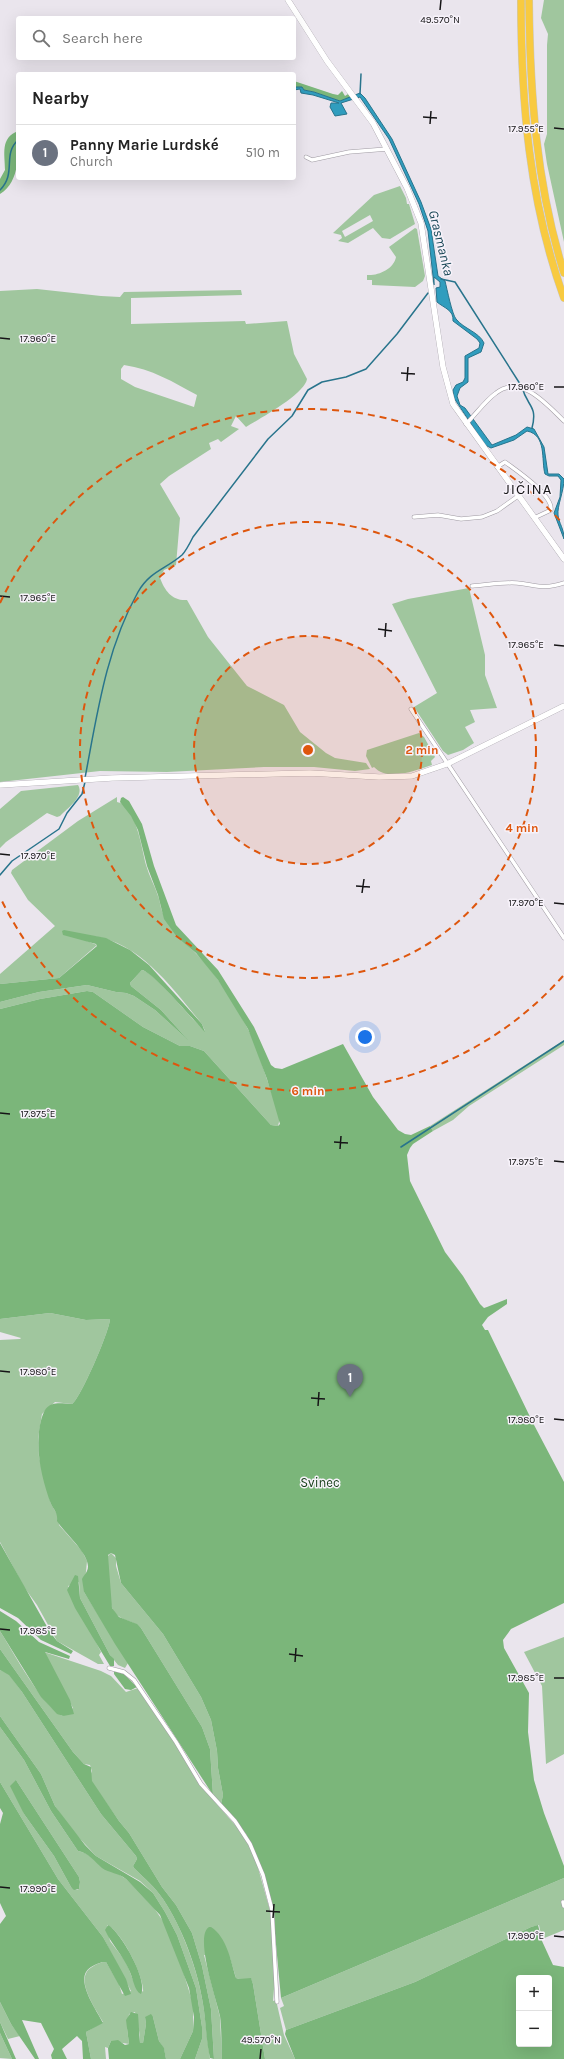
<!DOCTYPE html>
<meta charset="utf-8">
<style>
:root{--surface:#fff;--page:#f6f6f6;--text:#222;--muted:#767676;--line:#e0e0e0;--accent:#0f766e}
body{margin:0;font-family:Karla,sans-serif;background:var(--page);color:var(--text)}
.controls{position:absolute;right:12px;bottom:12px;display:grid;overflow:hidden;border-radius:4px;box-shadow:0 4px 16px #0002}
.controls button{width:36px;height:36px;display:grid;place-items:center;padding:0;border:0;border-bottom:1px solid var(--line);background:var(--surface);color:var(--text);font:20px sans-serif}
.you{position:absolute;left:365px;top:1037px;width:14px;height:14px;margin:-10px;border:3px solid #fff;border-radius:50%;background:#1a73e8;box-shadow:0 0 0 6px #1a73e833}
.badge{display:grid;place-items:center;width:26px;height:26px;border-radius:50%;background:var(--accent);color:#fff;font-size:13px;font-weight:700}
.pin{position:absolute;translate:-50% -33px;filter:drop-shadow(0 1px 2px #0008)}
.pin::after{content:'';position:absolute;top:21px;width:14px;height:12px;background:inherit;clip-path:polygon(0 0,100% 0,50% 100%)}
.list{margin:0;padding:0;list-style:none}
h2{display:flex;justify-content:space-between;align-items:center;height:52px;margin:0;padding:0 16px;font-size:17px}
h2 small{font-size:13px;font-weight:400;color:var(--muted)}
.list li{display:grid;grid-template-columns:26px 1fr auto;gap:12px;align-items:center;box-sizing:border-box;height:56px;padding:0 16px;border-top:1px solid var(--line)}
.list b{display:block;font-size:15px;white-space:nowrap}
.list p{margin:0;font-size:13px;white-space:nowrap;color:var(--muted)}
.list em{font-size:13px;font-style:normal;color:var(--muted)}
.icon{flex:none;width:22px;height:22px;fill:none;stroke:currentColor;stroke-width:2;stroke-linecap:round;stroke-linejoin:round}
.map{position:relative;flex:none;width:564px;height:2059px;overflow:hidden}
.search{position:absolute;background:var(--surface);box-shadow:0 4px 16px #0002;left:16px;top:16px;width:280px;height:44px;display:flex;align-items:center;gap:10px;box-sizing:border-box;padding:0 14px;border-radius:4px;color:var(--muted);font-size:15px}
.panel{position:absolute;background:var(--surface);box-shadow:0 4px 16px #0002;left:16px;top:72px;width:280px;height:108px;border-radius:4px}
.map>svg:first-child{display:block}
.green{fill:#a0c69e;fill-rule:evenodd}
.forest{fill:#7bb67a;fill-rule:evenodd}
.water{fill:#309dbe;stroke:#28748c}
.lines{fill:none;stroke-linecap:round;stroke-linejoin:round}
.stream{stroke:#28748c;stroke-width:1.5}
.street-casing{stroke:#9f9aa2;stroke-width:4.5}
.secondary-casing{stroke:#9f9aa2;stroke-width:6}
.highway-casing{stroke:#c7c7c7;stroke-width:8}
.street{stroke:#fff;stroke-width:3.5}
.secondary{stroke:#fff;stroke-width:5.5}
.highway{stroke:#f8ca40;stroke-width:7}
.ticks{fill:none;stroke:#161517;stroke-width:1.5}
.ring{fill:none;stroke:#de560d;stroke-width:2;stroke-dasharray:7 5}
.labels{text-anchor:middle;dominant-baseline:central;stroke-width:3;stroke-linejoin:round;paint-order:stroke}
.park-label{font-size:13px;fill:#133d15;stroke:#f7f2fa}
.water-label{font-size:14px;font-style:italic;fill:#1b4857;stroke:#f7f2fa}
.quarter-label{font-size:15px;letter-spacing:1px;fill:#161517;stroke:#f7f2fa}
.ticks-label{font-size:10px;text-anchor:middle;fill:#161517;stroke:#f7f2fa;stroke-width:3;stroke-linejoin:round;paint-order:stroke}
.centre{fill:#de560d;stroke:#f7f2fa;stroke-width:2}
.ring-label{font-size:12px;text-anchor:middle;font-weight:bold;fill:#de560d;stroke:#f7f2fa;stroke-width:3;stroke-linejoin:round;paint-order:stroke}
</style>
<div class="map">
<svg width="564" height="2059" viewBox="0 0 564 2059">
<rect width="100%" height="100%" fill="#eae5ed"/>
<!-- green -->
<g class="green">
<path d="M544,0H564V242L547,164L544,144L547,134V45L548,34L541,18Z"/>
<path d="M400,186L406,198L407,204H409L415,224L390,239L382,238L373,228L348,243L338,241L342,238L341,235L333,233L374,195ZM370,215L373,221L345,237L342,231Z"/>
<path d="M415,228L417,229L425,276L423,281L415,287L372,285V280H367V275C378,276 394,269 396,257L389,247Z"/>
<path d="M37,289L101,296L120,297L124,292L241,290L242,295L131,298V324L245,321L246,324L287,321L294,354L307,379C305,394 259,419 246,427L236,416L231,426L239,429L221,442L218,439L209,443L211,449L169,476L160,484L180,518L176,565L164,570L160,578C165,591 172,601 187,600L208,637L247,686L284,705L300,732L326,753L335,758L366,763L370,769L355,771L314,767H264L167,772L100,771L0,782V291ZM124,365C152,369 173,382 197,395L194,407L135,387L121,379V369Z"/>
<path d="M469,588L485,655V675L497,708L470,710L475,722L465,727L474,743L463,750L448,755L443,751L414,707L437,693L392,604L408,599Z"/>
<path d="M419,733L424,737L434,755L435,757L431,761L432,765C417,770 388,782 374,767L372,768L366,756L367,750Z"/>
<path d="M78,785C85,796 68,808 60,816L57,817L47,813L6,842L0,848V809L21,791Z"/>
<path d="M117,797V802C136,805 142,850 146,865C149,876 155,886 158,896C160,901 160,906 162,911C171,935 189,944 204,962C224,985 240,1013 254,1041L280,1118L278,1126L271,1125L204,1051L190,1046H180L143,1027L93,992L87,991L40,999L0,1009V1002L39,992L87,985L116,992L126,993L134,996L155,1010L187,1039L161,1010L131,986L130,983L142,970C156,973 191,1020 205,1031L202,1024C173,989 141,943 93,936L87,941L97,945L59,978L0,984V974L55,926L28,900L11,873L12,870L78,821Z"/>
<path d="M564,1040V1045L469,1106L453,1120L433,1131L430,1126Z"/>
<path d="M50,1313L86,1320L110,1319C110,1330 80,1400 72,1404L55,1402L42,1414L38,1438L39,1457L51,1504L58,1516L59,1525L82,1551L87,1561L84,1592L128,1663L125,1668L118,1665L110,1655L80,1598L79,1582L68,1586L101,1652L99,1655L104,1664H98L57,1641L37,1605L24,1587L0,1542V1340L20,1339L21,1338L0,1332V1319Z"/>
<path d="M111,1553L116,1558V1566L121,1583L163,1634L201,1697L211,1720L217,1751L218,1768L223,1795L221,1804L213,1795L210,1749L202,1727L141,1628C134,1621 123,1621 116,1614C106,1605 110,1572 107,1557Z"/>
<path d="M0,1631C12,1650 44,1709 63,1716L73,1708L44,1652L101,1671L111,1676L126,1692L138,1688L175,1743L199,1784L244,1835L255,1857L271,1914L276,1989H274L273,2001L276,2000L284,2035L295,2059H265L253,1984L251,1979H239L236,1978L230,1958L204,1955L220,2017L222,2059H214L211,2009L202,1966L192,1933L176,1905L162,1887L129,1833L119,1821L91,1781L90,1776L92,1771L90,1765L84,1764L73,1752L0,1649Z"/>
<path d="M564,1637V1754L546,1764L542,1686L524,1652Z"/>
<path d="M0,1670L9,1674L22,1692L101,1814L136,1856L137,1859L133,1866L134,1868C144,1878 155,1887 163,1899C182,1927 198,1971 203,2004C206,2023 207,2041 210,2059H195L202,2039V2027L196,1988L177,1935L165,1912L153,1893L140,1881L96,1856L71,1829L55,1806L41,1774L0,1716Z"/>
<path d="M0,1727L24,1760L51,1811L78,1851L85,1853L126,1879L154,1908L165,1924L183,1971L193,2004V2031L180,2059H166L164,2049L159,2041L153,2017H145L146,2024L143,2043H140V2035L135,2012L129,2014L127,2028L129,2044L111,2041L108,2048L105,2047L106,2059H91L86,2032L103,2022C96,2009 73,1978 92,1967C96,1964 101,1962 106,1962L119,1984L122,1994L131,1991L103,1937L58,1879L0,1782ZM16,1780L79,1877L80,1882L79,1889L77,1890L71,1887L54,1856L24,1814ZM107,1925C121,1930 145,1978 143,1992L133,1980L126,1962L110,1941Z"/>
<path d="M564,1878V1930L542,1939L539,1925L531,1927L415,1982L286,2030L280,2008L284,2006L281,1998Z"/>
<path d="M0,2002L11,2024L20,2036L8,2039L0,2022Z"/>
<path d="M0,2033L12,2059L0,2058Z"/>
</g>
<!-- forest -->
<g class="forest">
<path d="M294,81L333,94L338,95L342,91L345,96L348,94L351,97L340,101L314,92L304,90L302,87H294Z"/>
<path d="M18,131C18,152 21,181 0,194V179L5,170C5,154 0,138 18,131Z"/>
<path d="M123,797L129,801L142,824L154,866L176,925L218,970L254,1027L271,1065L275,1068L282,1069L343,1044L373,1097L398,1130L405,1134L411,1135L430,1126L433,1131L413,1144L410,1148L407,1155L410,1181L445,1252L463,1276L480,1304L484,1308L487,1307L507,1299V1304L488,1317L482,1325L485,1330H488L533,1423L564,1482V1603L511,1629L503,1640L504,1648L529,1693L528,1732L534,1780L544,1813L564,1866V1878L281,1998L274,1923L256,1855L246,1834L221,1804L223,1795L218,1768L217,1751L211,1720L201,1697L163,1634L121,1583L115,1555L111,1553L108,1555L112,1608L119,1617L137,1624L141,1628L202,1727L210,1749L213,1795L115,1644L84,1592L82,1579C83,1576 86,1574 87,1571C94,1557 63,1532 57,1521C58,1513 54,1510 51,1504C42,1480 35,1450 40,1425C45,1402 51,1402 72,1404C80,1400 110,1330 110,1319L86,1320L50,1313L0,1319V1009L40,999L87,991L93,992L143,1027L180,1046H190L204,1051L271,1125L278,1126L280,1124L267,1079L248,1029L218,980L196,953L177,937L164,919L158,895L147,866L138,830L131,816L120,802L121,798Z"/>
<path d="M64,930L106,938L130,950L149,965L202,1024L205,1032C194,1021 153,972 142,970L130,983L131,986L161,1010L188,1040L155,1010L134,996L126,993L116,992L87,985L39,992L0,1002V984L59,978L97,946L96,944L63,935L62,931Z"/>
<path d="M0,1543L50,1632L57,1641L73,1651L71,1654L41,1640L18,1618L0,1608Z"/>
<path d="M75,1575L78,1576L80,1598L110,1655L114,1659V1666H110L75,1608L67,1590Z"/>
<path d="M0,1611L16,1621L39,1642L70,1656L69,1659L45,1652L70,1700L74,1714L63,1716L57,1714L41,1697L0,1631Z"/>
<path d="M0,1649L73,1752L84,1764L91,1767L92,1781L119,1821L129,1833L162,1887L176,1905L192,1933L202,1966L211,2009L214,2059L210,2058C206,2040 206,2022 203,2004C198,1970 182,1927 163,1899C155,1887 144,1878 134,1868L133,1866L137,1859L136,1856L101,1814L22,1692L9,1675L0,1670Z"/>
<path d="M114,1671L124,1674L137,1687L131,1690L125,1689L114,1674Z"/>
<path d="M0,1716L41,1774L55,1806L85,1845L96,1856L140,1882L153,1893L165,1912L177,1935L196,1988L202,2027V2039L195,2059H180L193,2031L194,2017L189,1988L160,1915L126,1879C119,1873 109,1873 102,1868C94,1861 89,1853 78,1851L51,1811L24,1760L0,1727Z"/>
<path d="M16,1780L79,1877L80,1882L79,1889L74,1890L71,1887L54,1856L24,1814L10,1786Z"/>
<path d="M0,1782L58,1879L103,1937L126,1979L131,1994L125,1996L106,1962C100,1962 96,1964 91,1967C73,1978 96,2009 103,2023L86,2032L91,2059H83L82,2041L77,2036L62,2049L67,2059H52L51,2055L54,2049L41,2023L22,2020L39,2059H35L11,2024L0,2002V1924L6,1916L0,1903V1824L3,1813L0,1808Z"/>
<path d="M108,1925C120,1931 149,1981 141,1994C134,1991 133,1977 129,1970C123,1955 111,1944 105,1930Z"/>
<path d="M538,1925L542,1941L553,1965L564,1967V2059H295L285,2034L286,2030L415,1982L531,1927ZM519,1978H549V2044H519Z"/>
<path d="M209,1927H211C227,1937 231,1962 236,1978L239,1979L251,1978L253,1984L265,2059H222C221,2045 222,2030 220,2016C217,2001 194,1936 209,1927Z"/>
<path d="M131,2012L138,2014L140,2043H143L146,2024L145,2017L151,2014L153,2017L159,2041L164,2048L166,2059H109L108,2048L111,2041L118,2040L125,2045L129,2044L126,2020Z"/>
<path d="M0,2022L16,2059H12L0,2033Z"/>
</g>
<!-- water -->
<path class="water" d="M294,87H302L304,90L314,92L340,101L360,93L365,98L392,139L421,202L431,229L438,276L445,281C447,289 452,314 456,319C464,329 479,332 484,343L481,352L468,358V382L460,388L457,396L460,405L465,408L492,445L516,435L527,427L534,429L544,447L548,474H559L564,479C564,491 557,506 558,515C559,524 564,528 564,539L554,513L560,497L561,480L558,476H549L545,474C541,460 547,435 527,431L514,440L491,448L485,445L454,398L453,390L456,385L463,382L465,378V356L479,348L480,343L477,339L453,321C454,310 444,308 437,302L436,288L440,287V282L434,277V285L428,231L419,204L389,139L360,97L341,103L347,114L335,116L330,107L331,103H339L313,95L301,93L300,89L294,90Z"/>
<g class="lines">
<!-- stream -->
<g class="stream">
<path d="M360,94L361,74"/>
<path d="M0,190C17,173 2,155 18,140"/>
<path d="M441,279L455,282L522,387C527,407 538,405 532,428"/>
<path d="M85,778C97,715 106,649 138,592C150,571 166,569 182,555C186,551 190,543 193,537L268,439L292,416L308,390L322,382L346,377L366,369L397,334L428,293"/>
<path d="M0,875L12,861L59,829L67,813L82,794L85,782"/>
<path d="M401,1147L564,1041"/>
</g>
<defs>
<g id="street">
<path d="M306,157L312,160L349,152L387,149"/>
<path d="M466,424C476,414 485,401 496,393C521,373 548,406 564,421"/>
<path d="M497,467L505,462C517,471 553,495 551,510L534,518"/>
<path d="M414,517L438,515L461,519L482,517L497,511L518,496"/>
<path d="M472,586C487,585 502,582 517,583C537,585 543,590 564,583"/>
<path d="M411,709L564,938"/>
<path d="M109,1668L124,1672L134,1680L176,1742L201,1784L235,1821L250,1844L263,1875L272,1910L277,2002"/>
<path d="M563,1902L564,1906"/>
</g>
<g id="secondary">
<path d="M288,0L327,61L373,123L407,188L421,223L443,367L453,404L564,559"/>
<path d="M0,785L112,778L310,773L379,777L412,776L447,764L564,706"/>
</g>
<g id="highway">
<path d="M521,0C521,102 529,201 564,298"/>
<path d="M529,0C530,93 536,184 564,273"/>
</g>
</defs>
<!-- street casing -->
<use href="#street" class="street-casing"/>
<!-- secondary casing -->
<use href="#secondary" class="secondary-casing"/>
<!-- highway casing -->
<use href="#highway" class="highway-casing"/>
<!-- street -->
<use href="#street" class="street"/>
<!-- secondary -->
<use href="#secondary" class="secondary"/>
<!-- highway -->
<use href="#highway" class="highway"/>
</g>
<!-- ticks -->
<path class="ticks" d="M440,10L441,0M423,117L437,118M430,124L431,111M554,128L564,129M0,338L10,339M401,373L415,374M407,381L408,367M554,387H564M0,596L10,597M378,629L392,631M385,637L386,623M554,645L564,646M0,854L10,855M356,886L370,887M362,893L364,879M554,903L564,904M0,1113L10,1114M334,1142L348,1143M340,1149L341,1136M554,1161L564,1162M0,1371L10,1372M311,1398L325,1399M318,1406L319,1392M554,1419L564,1420M0,1629L10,1630M289,1654L303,1656M295,1662L296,1648M554,1678H564M0,1887L10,1888M266,1911L280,1912M273,1918L274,1904M554,1936L564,1937M260,2059L261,2049"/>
<!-- distance rings -->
<circle cx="308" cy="750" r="114" fill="#de560d" fill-opacity=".12"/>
<g class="ring">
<circle cx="308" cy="750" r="114"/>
<circle cx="308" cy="750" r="228"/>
<path d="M563 976A341 341 0 0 1 0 897M0 603A341 341 0 0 1 563 524"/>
</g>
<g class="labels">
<!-- park labels -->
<g class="park-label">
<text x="320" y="1482">Svinec</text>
</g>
<!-- water labels -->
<g class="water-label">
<text transform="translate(441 243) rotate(76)">Grasmanka</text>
</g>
<!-- quarter labels -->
<g class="quarter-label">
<text x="528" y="489">JIČINA</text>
</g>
</g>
<g class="ticks-label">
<text x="440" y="23">49.570°N</text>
<text x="526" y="132">17.955°E</text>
<text x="38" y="342">17.960°E</text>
<text x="526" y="390">17.960°E</text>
<text x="38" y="601">17.965°E</text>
<text x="526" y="648">17.965°E</text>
<text x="38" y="859">17.970°E</text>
<text x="526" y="906">17.970°E</text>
<text x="38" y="1117">17.975°E</text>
<text x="526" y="1165">17.975°E</text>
<text x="38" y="1375">17.980°E</text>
<text x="526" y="1423">17.980°E</text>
<text x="38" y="1634">17.985°E</text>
<text x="526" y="1681">17.985°E</text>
<text x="38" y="1892">17.990°E</text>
<text x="526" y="1939">17.990°E</text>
<text x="261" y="2043">49.570°N</text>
</g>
<circle cx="308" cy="750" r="6" class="centre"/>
<g class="ring-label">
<text x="422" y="754">2 min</text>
<text x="522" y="832">4 min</text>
<text x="308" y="1095">6 min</text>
</g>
</svg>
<div class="controls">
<button>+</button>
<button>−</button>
</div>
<div class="you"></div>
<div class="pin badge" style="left:350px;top:1397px;background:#6b7280">1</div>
<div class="search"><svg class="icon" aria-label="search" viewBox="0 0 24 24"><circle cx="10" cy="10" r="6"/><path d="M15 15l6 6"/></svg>Search here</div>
<section class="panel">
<h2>Nearby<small></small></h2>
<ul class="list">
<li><span class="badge" style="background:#6b7280">1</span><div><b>Panny Marie Lurdské</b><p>Church</p></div><em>510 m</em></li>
</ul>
</section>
</div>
